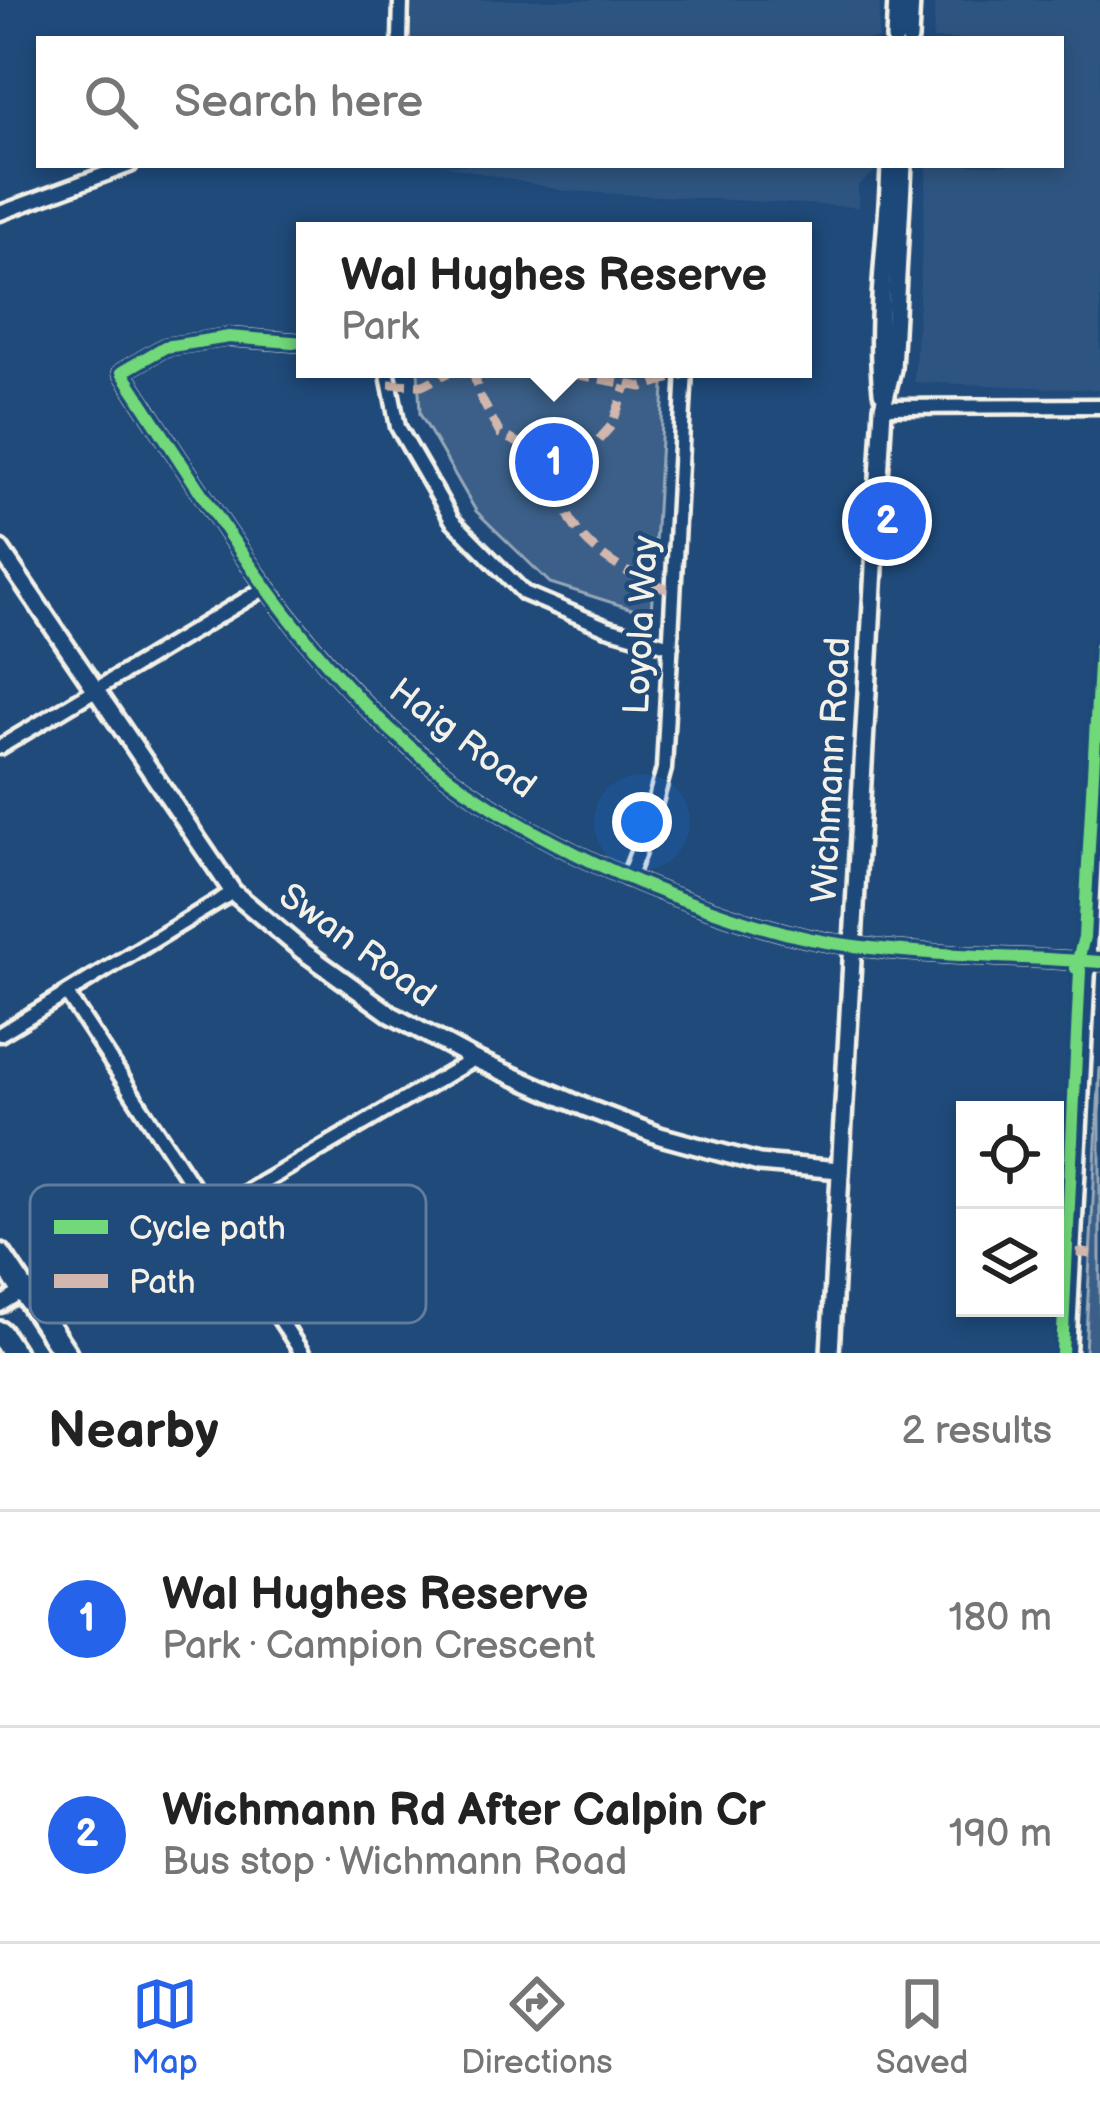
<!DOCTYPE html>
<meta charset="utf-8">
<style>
:root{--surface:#fff;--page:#f2f2f2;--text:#222;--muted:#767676;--line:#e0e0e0;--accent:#2563eb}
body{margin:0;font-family:"Balsamiq Sans",sans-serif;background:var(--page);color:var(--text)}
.controls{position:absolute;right:36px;bottom:36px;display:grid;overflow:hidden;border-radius:0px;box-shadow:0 6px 18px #0003}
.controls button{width:108px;height:108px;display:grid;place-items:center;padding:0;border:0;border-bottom:3px solid var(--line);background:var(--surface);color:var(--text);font:60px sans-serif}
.you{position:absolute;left:642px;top:822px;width:42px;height:42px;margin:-30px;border:9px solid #fff;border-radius:50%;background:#1a73e8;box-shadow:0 0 0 18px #1a73e833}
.badge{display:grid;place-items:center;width:78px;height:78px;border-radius:50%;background:var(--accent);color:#fff;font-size:39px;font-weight:700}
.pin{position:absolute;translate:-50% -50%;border:6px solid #fff;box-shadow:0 3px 12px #0006}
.popup{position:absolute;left:296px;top:222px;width:516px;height:156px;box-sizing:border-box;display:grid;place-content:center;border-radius:0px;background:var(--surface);filter:drop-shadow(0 3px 9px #0005);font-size:39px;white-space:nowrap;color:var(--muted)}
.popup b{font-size:45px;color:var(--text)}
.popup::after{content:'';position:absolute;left:50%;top:100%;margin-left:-24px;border:24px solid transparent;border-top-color:var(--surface)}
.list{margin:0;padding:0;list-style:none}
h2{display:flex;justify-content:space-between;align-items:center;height:156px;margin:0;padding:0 48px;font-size:51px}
h2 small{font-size:39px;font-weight:400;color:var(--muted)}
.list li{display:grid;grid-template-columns:78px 1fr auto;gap:36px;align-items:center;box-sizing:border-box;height:216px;padding:0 48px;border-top:3px solid var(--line)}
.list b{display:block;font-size:45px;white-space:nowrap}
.list p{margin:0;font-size:39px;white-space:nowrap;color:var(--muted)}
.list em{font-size:39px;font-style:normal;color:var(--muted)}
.icon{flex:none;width:66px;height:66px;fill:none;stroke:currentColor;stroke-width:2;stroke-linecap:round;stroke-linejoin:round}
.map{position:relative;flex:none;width:1100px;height:1353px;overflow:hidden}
.search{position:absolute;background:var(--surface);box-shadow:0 6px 18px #0003;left:36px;right:36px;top:36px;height:132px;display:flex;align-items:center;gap:30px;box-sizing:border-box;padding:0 42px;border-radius:0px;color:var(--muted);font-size:45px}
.sheet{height:588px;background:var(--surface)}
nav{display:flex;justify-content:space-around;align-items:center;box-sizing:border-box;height:168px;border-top:3px solid var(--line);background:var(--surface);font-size:33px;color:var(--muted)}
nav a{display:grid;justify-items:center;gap:6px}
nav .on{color:var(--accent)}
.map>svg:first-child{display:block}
.built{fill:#2d5581}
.green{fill:#3a5f88;stroke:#97a8b8;stroke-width:3}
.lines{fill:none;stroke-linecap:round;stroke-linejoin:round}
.minor-casing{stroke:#f4f1e8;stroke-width:21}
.tertiary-casing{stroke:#f4f1e8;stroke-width:24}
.trunk-casing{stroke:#f4f1e8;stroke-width:30}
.minor{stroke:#1f4a7a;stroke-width:12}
.tertiary{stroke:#1f4a7a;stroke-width:15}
.trunk{stroke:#1f4a7a;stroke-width:21}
.quiet{stroke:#d1b7ad;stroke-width:9;stroke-dasharray:18 9;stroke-linecap:butt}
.cycleway-casing{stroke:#1f4a7a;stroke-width:20}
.cycleway{stroke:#71d979;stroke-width:12}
.labels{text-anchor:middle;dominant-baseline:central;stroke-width:9;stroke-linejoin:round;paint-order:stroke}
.street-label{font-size:36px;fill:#f4f1e8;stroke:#1f4a7a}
.key{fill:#1f4a7a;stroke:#5f7c9b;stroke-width:3}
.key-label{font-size:33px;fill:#f4f1e8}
</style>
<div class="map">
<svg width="1100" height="1353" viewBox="0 0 1100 1353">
<rect width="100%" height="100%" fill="#1f4a7a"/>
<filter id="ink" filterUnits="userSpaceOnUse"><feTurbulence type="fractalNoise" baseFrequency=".00833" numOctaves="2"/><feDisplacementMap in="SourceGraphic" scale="24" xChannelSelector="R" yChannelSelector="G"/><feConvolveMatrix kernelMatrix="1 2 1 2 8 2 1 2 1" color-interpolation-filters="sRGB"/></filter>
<g filter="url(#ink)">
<!-- built -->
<g class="built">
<path d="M413,0H880L878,39H410Z"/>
<path d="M935,0H1100V390L914,382L927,165H1061V39H933Z"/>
<path d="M444,165H879V168L858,186V207L565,191Z"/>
</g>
<!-- green -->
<g class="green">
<path d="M418,369H665L651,615L550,583L476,511L420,414Z"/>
<path d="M1100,1067V1353H1085Z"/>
</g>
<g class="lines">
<defs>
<g id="minor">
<path d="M400,39L401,0"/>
<path d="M0,213L130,165"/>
<path d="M305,343L229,337L165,347L122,372C199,488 271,611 370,710C453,793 561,853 670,895C730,917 791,939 854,946C935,956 1019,957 1100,962"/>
<path d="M387,369L398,427L452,520L524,593L607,628L671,646"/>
<path d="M883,407L1100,406"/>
<path d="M0,747L265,588"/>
<path d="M628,878L649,824L664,769L685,369"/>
<path d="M67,994L302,1353"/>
<path d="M0,1034L233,892"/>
<path d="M211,1213L474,1059"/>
<path d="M0,1305L24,1290"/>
<path d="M1068,1353L1100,739"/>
</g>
<g id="tertiary">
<path d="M895,39L897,0"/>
<path d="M909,39L911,0"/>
<path d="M882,392C874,317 888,240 890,165"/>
<path d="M0,549L233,892L303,951L392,1015L474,1059L584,1107L660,1136L759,1163L840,1170"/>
<path d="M830,1353L883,407L892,369L903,165"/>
</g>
<g id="trunk">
<path d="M0,1255L65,1353"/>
<path d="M0,1333L13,1353"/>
</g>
</defs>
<!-- minor casing -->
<use href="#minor" class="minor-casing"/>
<!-- tertiary casing -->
<use href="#tertiary" class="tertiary-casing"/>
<!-- trunk casing -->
<use href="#trunk" class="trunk-casing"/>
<!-- minor -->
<use href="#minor" class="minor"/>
<!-- tertiary -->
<use href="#tertiary" class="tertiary"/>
<!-- trunk -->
<use href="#trunk" class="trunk"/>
<!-- quiet -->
<g class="quiet">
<path d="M472,369L480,396L500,434L545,456L547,464L560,472C565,485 563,498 567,511C579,549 637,582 673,590"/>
<path d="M547,369L642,387L685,374"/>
<path d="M389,384L424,385L455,369"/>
<path d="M563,480L612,425L626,386"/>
<path d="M1073,1252L1100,1255"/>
</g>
<defs>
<g id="cycleway">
<path d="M305,343L229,337L165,347L122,372C199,488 271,611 370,710C453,793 561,853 670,895C730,917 791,939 854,946C935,956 1019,957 1100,962"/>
<path d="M1062,1353L1080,970L1076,968L1084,937L1100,647"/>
</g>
</defs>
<!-- cycleway casing -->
<use href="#cycleway" class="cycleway-casing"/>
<!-- cycleway -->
<use href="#cycleway" class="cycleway"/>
</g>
</g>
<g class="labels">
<!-- street labels -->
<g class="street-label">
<text transform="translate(642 625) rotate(-87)">Loyola Way</text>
<text transform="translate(462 739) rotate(37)">Haig Road</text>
<text transform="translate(832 770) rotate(-87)">Wichmann Road</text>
<text transform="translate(357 946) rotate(36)">Swan Road</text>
</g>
</g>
<!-- legend -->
<rect x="30" y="1185" width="396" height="138" rx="18" class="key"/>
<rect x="54" y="1220" width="54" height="14" fill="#71d979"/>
<rect x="54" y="1274" width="54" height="14" fill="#d1b7ad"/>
<g class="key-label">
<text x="129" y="1239">Cycle path</text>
<text x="129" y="1293">Path</text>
</g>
</svg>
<div class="controls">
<button><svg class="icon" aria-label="locate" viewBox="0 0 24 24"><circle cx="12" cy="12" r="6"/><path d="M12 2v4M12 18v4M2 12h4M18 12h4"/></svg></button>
<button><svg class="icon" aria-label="layers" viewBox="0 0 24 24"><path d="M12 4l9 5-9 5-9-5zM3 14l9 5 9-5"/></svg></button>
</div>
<div class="you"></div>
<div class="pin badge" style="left:554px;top:462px">1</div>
<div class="popup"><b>Wal Hughes Reserve</b>Park</div>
<div class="pin badge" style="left:887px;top:521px">2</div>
<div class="search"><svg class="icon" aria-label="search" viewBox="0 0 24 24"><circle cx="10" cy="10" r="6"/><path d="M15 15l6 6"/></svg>Search here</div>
</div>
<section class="sheet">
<h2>Nearby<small>2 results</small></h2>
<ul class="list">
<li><span class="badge">1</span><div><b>Wal Hughes Reserve</b><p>Park · Campion Crescent</p></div><em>180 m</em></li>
<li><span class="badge">2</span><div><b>Wichmann Rd After Calpin Cr</b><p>Bus stop · Wichmann Road</p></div><em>190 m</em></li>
</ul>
</section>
<nav>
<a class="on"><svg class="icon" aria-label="map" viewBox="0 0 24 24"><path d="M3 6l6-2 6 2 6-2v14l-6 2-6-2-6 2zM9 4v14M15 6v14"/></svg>Map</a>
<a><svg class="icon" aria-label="directions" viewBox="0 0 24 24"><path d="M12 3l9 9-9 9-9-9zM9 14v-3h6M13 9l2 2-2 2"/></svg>Directions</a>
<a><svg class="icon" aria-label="saved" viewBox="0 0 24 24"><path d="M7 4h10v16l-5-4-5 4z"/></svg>Saved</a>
</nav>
